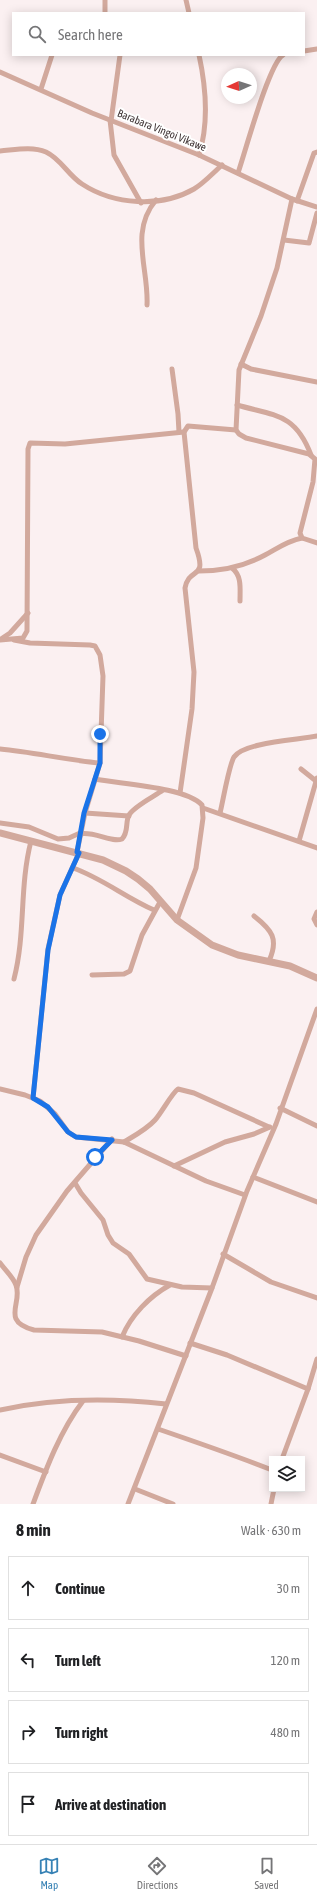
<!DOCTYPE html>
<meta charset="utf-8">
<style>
:root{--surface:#fff;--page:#f6f6f6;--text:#202124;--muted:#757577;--line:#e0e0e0;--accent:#3782b5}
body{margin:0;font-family:"Asap Condensed",sans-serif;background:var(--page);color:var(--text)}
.controls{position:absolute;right:12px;bottom:12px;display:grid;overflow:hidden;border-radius:0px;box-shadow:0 2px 10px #0003}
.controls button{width:36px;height:36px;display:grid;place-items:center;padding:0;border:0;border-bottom:1px solid var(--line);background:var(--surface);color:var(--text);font:20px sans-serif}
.compass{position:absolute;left:221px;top:68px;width:36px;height:36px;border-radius:50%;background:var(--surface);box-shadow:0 2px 10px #0003;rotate:267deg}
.stop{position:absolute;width:12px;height:12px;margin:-9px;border:3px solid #1a73e8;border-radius:50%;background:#fff}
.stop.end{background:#1a73e8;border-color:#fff;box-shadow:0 1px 4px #0008}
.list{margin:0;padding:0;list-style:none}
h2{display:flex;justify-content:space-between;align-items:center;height:52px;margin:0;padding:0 16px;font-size:17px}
h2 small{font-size:13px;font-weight:400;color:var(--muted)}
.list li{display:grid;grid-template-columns:26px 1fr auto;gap:12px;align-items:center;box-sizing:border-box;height:64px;margin:0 8px 8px;padding:0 8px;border:1px solid var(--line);border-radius:0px}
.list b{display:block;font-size:15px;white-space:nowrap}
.list em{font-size:13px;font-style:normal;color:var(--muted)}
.icon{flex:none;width:22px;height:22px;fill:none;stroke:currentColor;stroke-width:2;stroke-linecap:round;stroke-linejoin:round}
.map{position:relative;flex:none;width:317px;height:1504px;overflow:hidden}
.search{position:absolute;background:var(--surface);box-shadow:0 2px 10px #0003;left:12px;right:12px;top:12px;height:44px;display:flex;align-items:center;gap:10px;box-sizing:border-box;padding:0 14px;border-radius:0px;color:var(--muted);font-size:15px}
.sheet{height:340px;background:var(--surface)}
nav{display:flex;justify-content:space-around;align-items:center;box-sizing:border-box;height:56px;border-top:1px solid var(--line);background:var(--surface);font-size:11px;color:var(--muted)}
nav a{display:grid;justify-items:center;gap:2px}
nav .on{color:var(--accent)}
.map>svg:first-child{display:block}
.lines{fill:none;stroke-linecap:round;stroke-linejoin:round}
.minor{stroke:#d2a99d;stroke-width:5}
.tertiary{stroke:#d2a99d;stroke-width:7}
.route{stroke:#1a73e8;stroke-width:5}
.labels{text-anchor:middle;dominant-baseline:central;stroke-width:4;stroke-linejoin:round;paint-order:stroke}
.street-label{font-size:11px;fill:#3f3435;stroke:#fff}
</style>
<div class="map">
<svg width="317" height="1504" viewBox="0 0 317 1504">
<rect width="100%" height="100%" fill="#fbf0f1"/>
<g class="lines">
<!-- minor -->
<g class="minor">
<path d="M186,0L189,13"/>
<path d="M105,13V0"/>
<path d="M304,51L317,49"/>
<path d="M199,55C206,87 209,123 199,155"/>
<path d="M0,72L92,113L199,155L292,199L317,207"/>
<path d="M41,89L52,55"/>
<path d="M110,120L114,155L141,203"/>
<path d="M111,121L120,55"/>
<path d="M0,151C14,150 32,146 46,152C61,159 68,175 82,184C114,205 161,208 194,189C204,183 213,173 222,165"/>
<path d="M238,173C245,153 269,63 283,55"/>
<path d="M292,199L277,268L261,316L239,370L236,430L239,434L246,438L309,454L315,459L313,482L300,533L302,538L317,543"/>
<path d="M297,201L314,153L317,152"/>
<path d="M284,240L309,243L317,213"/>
<path d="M147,305C149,269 129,232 156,200"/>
<path d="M241,364L251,369L317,382"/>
<path d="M172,369L178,414L179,432"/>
<path d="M237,405C275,416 295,413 311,455"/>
<path d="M232,568C242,576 240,588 240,601"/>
<path d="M199,571C223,571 243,567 265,555C278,548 287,541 302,538"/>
<path d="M1,639L10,633L28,613"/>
<path d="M0,640L23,638L27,631L28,449L30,443L65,444L184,432"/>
<path d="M14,640L30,643L90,645L95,646L100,655L103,676L100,763L85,813L77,852"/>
<path d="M0,749C33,752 66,760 100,763"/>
<path d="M301,769L316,781"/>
<path d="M95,779C120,784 186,787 202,805L203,818L196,868L177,920"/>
<path d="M180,793L192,709L194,672L185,588C189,566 208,581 196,548L184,432L188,426L236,430"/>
<path d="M203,808L317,848"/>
<path d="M85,813L129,816"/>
<path d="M220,813C223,801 229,765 234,757C244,742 299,740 317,736"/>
<path d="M0,823L29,827L58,839L69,838L80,833"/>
<path d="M80,834C94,831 112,843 122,839C129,832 125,822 129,815C134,806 155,796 163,790"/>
<path d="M299,841L317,778"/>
<path d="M73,868C102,878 126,898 154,910"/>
<path d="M317,912L314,919L317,925"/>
<path d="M254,916C272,930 279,939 269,961"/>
<path d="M92,975L124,974L130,971L142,935L160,902"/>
<path d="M14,979C26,932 19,888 31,841"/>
<path d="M0,1089L25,1095L40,1101L55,1114L68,1132L76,1137L124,1142L206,1181L245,1195"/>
<path d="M33,1098L48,949L60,895L79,853"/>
<path d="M280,1108L317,1126"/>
<path d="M124,1142C134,1136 147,1129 155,1120C162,1112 172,1093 178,1089L194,1093L269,1127"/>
<path d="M174,1166L225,1142L254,1134L270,1127"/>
<path d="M253,1177L317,1202"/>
<path d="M75,1183L81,1193L103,1220L108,1235L113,1243L129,1254L147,1279L182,1287L212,1288"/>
<path d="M223,1254L271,1282L317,1298"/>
<path d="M0,1263C5,1270 13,1277 16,1285C23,1303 0,1321 34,1330L102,1332L139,1341L186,1356"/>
<path d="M17,1287L26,1257L36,1235L67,1191L112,1139"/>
<path d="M122,1337C131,1315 150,1296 170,1285"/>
<path d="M190,1343L227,1355L308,1389"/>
<path d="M0,1410C54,1398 112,1398 166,1404"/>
<path d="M158,1429C196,1442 234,1455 272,1470"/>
<path d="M0,1455L46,1472"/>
<path d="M282,1459L308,1389L317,1359"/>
<path d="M135,1489L173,1504"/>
<path d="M33,1504C46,1469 60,1431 83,1401"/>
<path d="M128,1504L212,1288L247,1191L276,1124L317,1009"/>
<path d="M271,1504L274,1489"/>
</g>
<!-- tertiary -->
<path class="tertiary" d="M0,833L103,860L126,871L138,879L150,889L177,920L212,945L238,955L290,966L317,978"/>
</g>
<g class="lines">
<!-- route -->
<path class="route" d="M95,1157L112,1140L76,1137L68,1132L48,1107L33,1098L48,950L60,895L79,853L77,852L84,813L100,763V734"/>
</g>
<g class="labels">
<!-- street labels -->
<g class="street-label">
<text transform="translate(162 130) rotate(22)">Barabara Vingoi Vikawe</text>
</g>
</g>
</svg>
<div class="controls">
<button><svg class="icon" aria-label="layers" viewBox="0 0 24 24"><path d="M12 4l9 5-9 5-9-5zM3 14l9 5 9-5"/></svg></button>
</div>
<svg class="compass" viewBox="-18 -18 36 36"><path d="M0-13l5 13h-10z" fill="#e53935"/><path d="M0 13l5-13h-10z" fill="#757577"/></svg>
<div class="stop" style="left:95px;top:1157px"></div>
<div class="stop end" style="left:100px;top:734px"></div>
<div class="search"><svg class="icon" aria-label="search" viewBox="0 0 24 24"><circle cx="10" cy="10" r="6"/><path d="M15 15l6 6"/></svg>Search here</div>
</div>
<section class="sheet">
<h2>8 min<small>Walk · 630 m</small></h2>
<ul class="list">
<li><svg class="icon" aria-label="ahead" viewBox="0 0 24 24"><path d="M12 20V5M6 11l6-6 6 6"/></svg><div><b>Continue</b></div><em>30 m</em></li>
<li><svg class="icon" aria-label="left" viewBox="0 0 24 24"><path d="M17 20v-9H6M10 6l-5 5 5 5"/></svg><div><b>Turn left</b></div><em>120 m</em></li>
<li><svg class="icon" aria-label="right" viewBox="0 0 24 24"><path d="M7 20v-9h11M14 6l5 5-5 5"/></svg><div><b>Turn right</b></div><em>480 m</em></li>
<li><svg class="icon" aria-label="arrive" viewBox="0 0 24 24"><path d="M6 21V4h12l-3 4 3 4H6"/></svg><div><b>Arrive at destination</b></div></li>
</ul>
</section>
<nav>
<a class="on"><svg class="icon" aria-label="map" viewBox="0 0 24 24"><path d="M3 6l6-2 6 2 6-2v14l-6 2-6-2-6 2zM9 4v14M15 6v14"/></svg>Map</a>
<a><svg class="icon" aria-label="directions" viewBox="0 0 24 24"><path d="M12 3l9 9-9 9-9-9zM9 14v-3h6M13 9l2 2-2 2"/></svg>Directions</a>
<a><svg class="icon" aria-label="saved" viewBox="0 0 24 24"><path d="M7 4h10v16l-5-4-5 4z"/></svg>Saved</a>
</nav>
